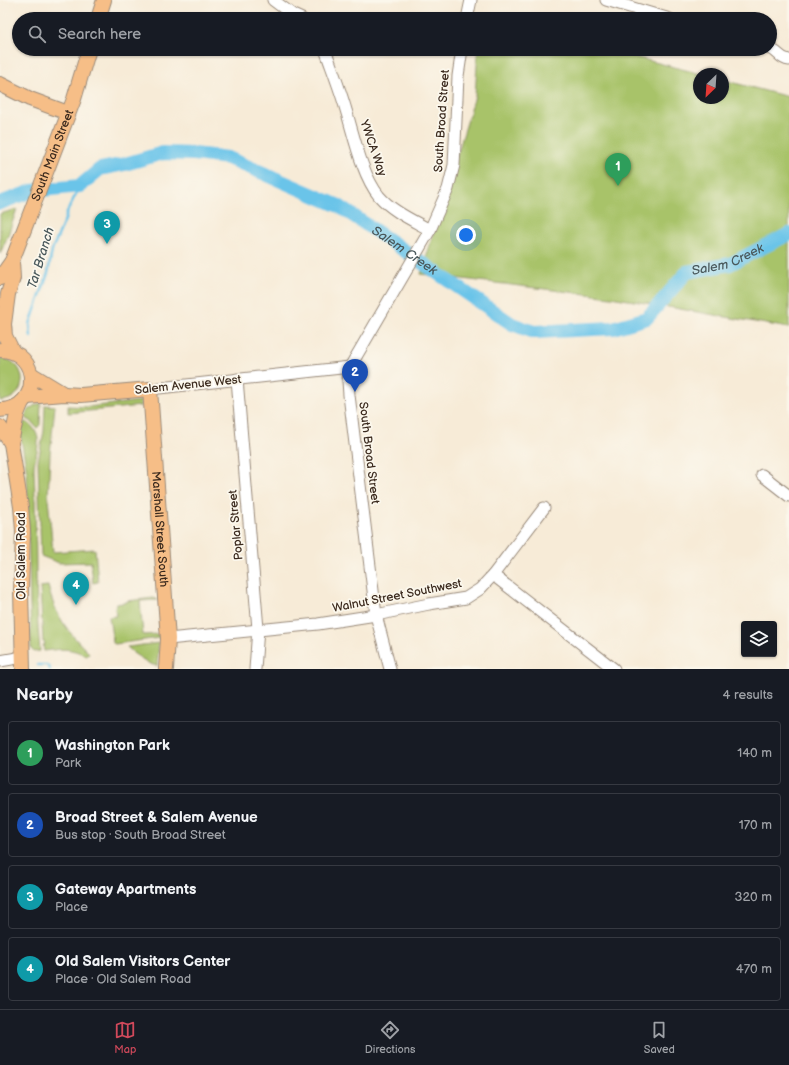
<!DOCTYPE html>
<meta charset="utf-8">
<style>
:root{--surface:#171b24;--page:#20242c;--text:#f1f3f6;--muted:#9ea1a6;--line:#363941;--accent:#d1495b}
body{margin:0;font-family:"Balsamiq Sans",sans-serif;background:var(--page);color:var(--text)}
.controls{position:absolute;right:12px;bottom:12px;display:grid;overflow:hidden;border-radius:4px;box-shadow:0 1px 3px #0004}
.controls button{width:36px;height:36px;display:grid;place-items:center;padding:0;border:0;border-bottom:1px solid var(--line);background:var(--surface);color:var(--text);font:20px sans-serif}
.compass{position:absolute;left:693px;top:68px;width:36px;height:36px;border-radius:50%;background:var(--surface);box-shadow:0 1px 3px #0004;rotate:205deg}
.you{position:absolute;left:466px;top:235px;width:14px;height:14px;margin:-10px;border:3px solid #fff;border-radius:50%;background:#1a73e8;box-shadow:0 0 0 6px #1a73e833}
.badge{display:grid;place-items:center;width:26px;height:26px;border-radius:50%;background:var(--accent);color:#fff;font-size:13px;font-weight:700}
.pin{position:absolute;translate:-50% -33px;filter:drop-shadow(0 1px 2px #0008)}
.pin::after{content:'';position:absolute;top:21px;width:14px;height:12px;background:inherit;clip-path:polygon(0 0,100% 0,50% 100%)}
.list{margin:0;padding:0;list-style:none}
h2{display:flex;justify-content:space-between;align-items:center;height:52px;margin:0;padding:0 16px;font-size:17px}
h2 small{font-size:13px;font-weight:400;color:var(--muted)}
.list li{display:grid;grid-template-columns:26px 1fr auto;gap:12px;align-items:center;box-sizing:border-box;height:64px;margin:0 8px 8px;padding:0 8px;border:1px solid var(--line);border-radius:4px}
.list b{display:block;font-size:15px;white-space:nowrap}
.list p{margin:0;font-size:13px;white-space:nowrap;color:var(--muted)}
.list em{font-size:13px;font-style:normal;color:var(--muted)}
.icon{flex:none;width:22px;height:22px;fill:none;stroke:currentColor;stroke-width:2;stroke-linecap:round;stroke-linejoin:round}
.map{position:relative;flex:none;width:789px;height:669px;overflow:hidden}
.search{position:absolute;background:var(--surface);box-shadow:0 1px 3px #0004;left:12px;right:12px;top:12px;height:44px;display:flex;align-items:center;gap:10px;box-sizing:border-box;padding:0 14px;border-radius:22px;color:var(--muted);font-size:15px}
.sheet{height:340px;background:var(--surface)}
nav{display:flex;justify-content:space-around;align-items:center;box-sizing:border-box;height:56px;border-top:1px solid var(--line);background:var(--surface);font-size:11px;color:var(--muted)}
nav a{display:grid;justify-items:center;gap:2px}
nav .on{color:var(--accent)}
.map>svg:first-child{display:block}
.green{fill:#a8c369;stroke:#727644}
.lines{fill:none;stroke-linecap:round;stroke-linejoin:round}
.stream{stroke:#6bc4e9;stroke-width:2.5}
.river{stroke:#6bc4e9;stroke-width:14}
.minor-casing{stroke:#998a7a;stroke-width:13}
.major-casing{stroke:#998a7a;stroke-width:16}
.minor{stroke:#fff;stroke-width:11}
.major{stroke:#f6be87;stroke-width:14}
.labels{text-anchor:middle;dominant-baseline:central;stroke-width:3.5;stroke-linejoin:round;paint-order:stroke}
.street-label{font-size:12px;fill:#3b2a1e;stroke:#fbf7ec}
.water-label{font-size:13px;font-style:italic;fill:#49585b;stroke:#fbf7ec}
</style>
<div class="map">
<svg width="789" height="669" viewBox="0 0 789 669">
<rect width="100%" height="100%" fill="#fbf7ec"/>
<filter id="ink" filterUnits="userSpaceOnUse"><feTurbulence type="fractalNoise" baseFrequency=".025" numOctaves="2"/><feDisplacementMap in="SourceGraphic" scale="8" xChannelSelector="R" yChannelSelector="G"/><feConvolveMatrix kernelMatrix="1 2 1 2 8 2 1 2 1" color-interpolation-filters="sRGB"/></filter>
<filter id="wash" filterUnits="userSpaceOnUse"><feTurbulence type="fractalNoise" baseFrequency=".012" numOctaves="4" result="noise"/><feDisplacementMap in="SourceGraphic" scale="16" xChannelSelector="R" yChannelSelector="G"/><feGaussianBlur stdDeviation="0.9" result="paint"/><feColorMatrix in="noise" values="0 0 0 0 0 0 0 0 0 0 0 0 0 0 0 0 0 1.4 0 .05"/><feComposite in="paint" operator="in"/></filter>
<g filter="url(#wash)">
<rect width="100%" height="100%" fill="#f7ebd7"/>
<!-- green -->
<g class="green">
<path d="M478,49H604L701,74H699V98H723V80L789,97V328L611,297L421,274L475,96Z"/>
<path d="M17,209L8,235L0,254V214Z"/>
<path d="M2,358C30,363 28,400 0,401V359Z"/>
<path d="M141,401V406L68,413V406L88,407Z"/>
<path d="M41,403L40,425L37,428L31,421L25,418C27,410 33,405 41,403Z"/>
<path d="M45,405L55,406L50,454L48,498L53,552L95,549L98,582L93,583L91,562L59,563L41,556L38,461L44,431Z"/>
<path d="M24,422C31,422 37,432 38,439C39,449 34,459 34,469C37,530 34,591 40,651L34,652L31,649L27,473L19,427H23Z"/>
<path d="M48,586C55,616 68,632 89,653L87,656C70,647 62,649 44,651L43,645H45L44,642H43L40,587Z"/>
<path d="M154,598L158,600L140,601L143,635L159,634V638L115,644L113,643L109,617L116,616L115,608L117,604L127,602V601Z"/>
<path d="M159,643L157,666L150,664L133,653V652L127,647Z"/>
</g>
<g class="lines">
<!-- stream -->
<g class="stream">
<path d="M31,337L30,324L48,273L52,250L66,217V214L80,186"/>
<path d="M38,665H47L50,669"/>
</g>
<!-- river -->
<path class="river" id="s1" d="M0,203L32,191L80,186L100,169L125,164L163,153L194,154L228,158L339,206L512,324L534,332L613,328L647,318L687,272L730,264L789,234"/>
</g>
</g>
<g filter="url(#ink)">
<g class="lines">
<defs>
<g id="minor">
<path d="M273,0L293,15L302,19"/>
<path d="M606,0L670,19"/>
<path d="M467,19L471,0"/>
<path d="M325,49C332,69 340,89 346,110C354,136 362,175 379,196C392,211 412,220 430,230"/>
<path d="M770,49C779,51 779,59 789,60"/>
<path d="M237,379L258,629L255,669"/>
<path d="M150,389L350,367"/>
<path d="M762,475L789,496"/>
<path d="M493,575L614,669"/>
<path d="M168,639L318,624L376,615L429,604L466,598L480,589L493,575L544,508"/>
<path d="M0,661L23,657"/>
<path d="M390,669L376,615L349,395L348,381L350,367L430,230L448,189L454,165L458,76L462,49"/>
</g>
<g id="major">
<path d="M98,19L104,0"/>
<path d="M0,84L30,99L68,113"/>
<path d="M12,261L13,278L8,294L4,324L5,336L13,352"/>
<path id="s2" d="M0,278L12,261L74,99L89,49"/>
<path d="M0,350C41,350 42,410 0,410"/>
<path d="M31,374L64,394"/>
<path id="s3" d="M27,397L64,394L81,395L150,389L168,639L166,669"/>
<path d="M22,402L17,414L11,443L21,507L23,531L21,591L23,669"/>
<path d="M0,427L11,443"/>
</g>
</defs>
<!-- minor casing -->
<use href="#minor" class="minor-casing"/>
<!-- major casing -->
<use href="#major" class="major-casing"/>
<!-- minor -->
<use href="#minor" class="minor"/>
<!-- major -->
<use href="#major" class="major"/>
</g>
</g>
<g class="labels">
<!-- street labels -->
<g class="street-label">
<text transform="translate(442 121) rotate(-86)">South Broad Street</text>
<text transform="translate(373 148) rotate(71)">YWCA Way</text>
<text stroke="none"><textPath href="#s2" startOffset="134">South Main Street</textPath></text>
<text transform="translate(188 385) rotate(-6)">Salem Avenue West</text>
<text transform="translate(369 453) rotate(83)">South Broad Street</text>
<text transform="translate(236 525) rotate(-95)">Poplar Street</text>
<text stroke="none"><textPath href="#s3" startOffset="264">Marshall Street South</textPath></text>
<text transform="translate(21 556) rotate(-90)">Old Salem Road</text>
<text transform="translate(397 596) rotate(-11)">Walnut Street Southwest</text>
</g>
<!-- water labels -->
<g class="water-label">
<text stroke="none"><textPath href="#s1" startOffset="439">Salem Creek</textPath></text>
<text transform="translate(41 258) rotate(-73)">Tar Branch</text>
<text stroke="none"><textPath href="#s1" startOffset="811">Salem Creek</textPath></text>
</g>
</g>
</svg>
<div class="controls">
<button><svg class="icon" aria-label="layers" viewBox="0 0 24 24"><path d="M12 4l9 5-9 5-9-5zM3 14l9 5 9-5"/></svg></button>
</div>
<svg class="compass" viewBox="-18 -18 36 36"><path d="M0-13l5 13h-10z" fill="#e53935"/><path d="M0 13l5-13h-10z" fill="#9ea1a6"/></svg>
<div class="you"></div>
<div class="pin badge" style="left:618px;top:186px;background:#2e9e5b">1</div>
<div class="pin badge" style="left:355px;top:392px;background:#1a4fb4">2</div>
<div class="pin badge" style="left:107px;top:244px;background:#0f9aa8">3</div>
<div class="pin badge" style="left:76px;top:605px;background:#0f9aa8">4</div>
<div class="search"><svg class="icon" aria-label="search" viewBox="0 0 24 24"><circle cx="10" cy="10" r="6"/><path d="M15 15l6 6"/></svg>Search here</div>
</div>
<section class="sheet">
<h2>Nearby<small>4 results</small></h2>
<ul class="list">
<li><span class="badge" style="background:#2e9e5b">1</span><div><b>Washington Park</b><p>Park</p></div><em>140 m</em></li>
<li><span class="badge" style="background:#1a4fb4">2</span><div><b>Broad Street &amp; Salem Avenue</b><p>Bus stop · South Broad Street</p></div><em>170 m</em></li>
<li><span class="badge" style="background:#0f9aa8">3</span><div><b>Gateway Apartments</b><p>Place</p></div><em>320 m</em></li>
<li><span class="badge" style="background:#0f9aa8">4</span><div><b>Old Salem Visitors Center</b><p>Place · Old Salem Road</p></div><em>470 m</em></li>
</ul>
</section>
<nav>
<a class="on"><svg class="icon" aria-label="map" viewBox="0 0 24 24"><path d="M3 6l6-2 6 2 6-2v14l-6 2-6-2-6 2zM9 4v14M15 6v14"/></svg>Map</a>
<a><svg class="icon" aria-label="directions" viewBox="0 0 24 24"><path d="M12 3l9 9-9 9-9-9zM9 14v-3h6M13 9l2 2-2 2"/></svg>Directions</a>
<a><svg class="icon" aria-label="saved" viewBox="0 0 24 24"><path d="M7 4h10v16l-5-4-5 4z"/></svg>Saved</a>
</nav>
